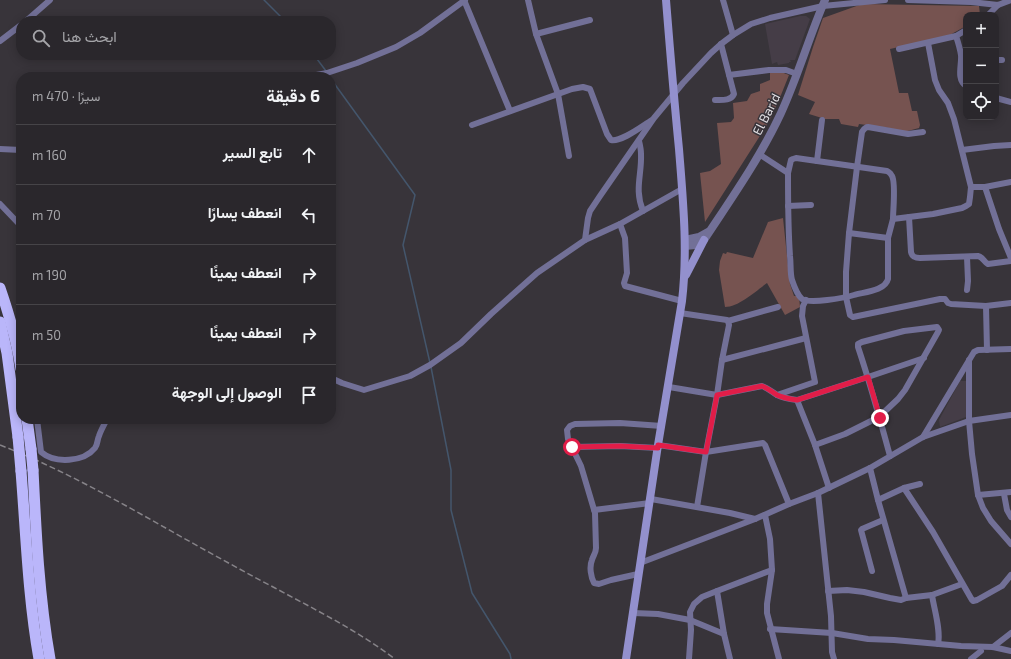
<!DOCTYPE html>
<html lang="ar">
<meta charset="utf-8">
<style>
:root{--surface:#2a272c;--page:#322f34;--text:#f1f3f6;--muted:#a5a5a9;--line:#464448}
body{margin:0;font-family:"Exo 2",Vazirmatn,sans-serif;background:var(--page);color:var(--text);direction:rtl}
.controls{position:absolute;right:12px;top:12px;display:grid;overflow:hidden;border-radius:8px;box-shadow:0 2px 10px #0003}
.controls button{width:36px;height:36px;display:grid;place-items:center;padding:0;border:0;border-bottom:1px solid var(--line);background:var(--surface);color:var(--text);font:20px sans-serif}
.stop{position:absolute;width:12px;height:12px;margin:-9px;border:3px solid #e11d48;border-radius:50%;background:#fff}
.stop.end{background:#e11d48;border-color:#fff;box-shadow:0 1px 4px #0008}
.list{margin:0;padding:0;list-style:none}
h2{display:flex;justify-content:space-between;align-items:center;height:52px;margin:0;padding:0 16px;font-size:17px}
h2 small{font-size:13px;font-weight:400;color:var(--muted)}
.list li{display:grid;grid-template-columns:26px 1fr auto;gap:12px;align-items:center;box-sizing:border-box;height:60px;padding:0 16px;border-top:1px solid var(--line)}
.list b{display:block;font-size:15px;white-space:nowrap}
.list em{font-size:13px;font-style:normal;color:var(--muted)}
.icon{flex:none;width:22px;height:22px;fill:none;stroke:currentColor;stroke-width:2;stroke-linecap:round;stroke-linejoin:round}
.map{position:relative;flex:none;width:1011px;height:659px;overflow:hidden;direction:ltr}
.search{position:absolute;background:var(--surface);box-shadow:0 2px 10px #0003;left:16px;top:16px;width:320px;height:44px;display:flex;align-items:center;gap:10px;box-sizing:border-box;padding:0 14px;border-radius:16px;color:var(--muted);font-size:15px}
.panel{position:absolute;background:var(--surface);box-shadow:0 2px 10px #0003;left:16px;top:72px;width:320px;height:352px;border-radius:16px;direction:rtl}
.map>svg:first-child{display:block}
.built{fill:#453d47}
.green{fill:#765350}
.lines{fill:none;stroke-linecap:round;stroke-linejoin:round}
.stream{stroke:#44566c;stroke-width:1.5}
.minor{stroke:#727097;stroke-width:6}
.tertiary{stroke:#727097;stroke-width:8}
.secondary{stroke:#9390cd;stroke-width:8}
.trunk{stroke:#bab6fa;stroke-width:11}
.rail{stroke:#868388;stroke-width:1.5;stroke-dasharray:6 3;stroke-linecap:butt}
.trunk-bridge{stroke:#bab6fa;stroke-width:11}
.route{stroke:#e11d48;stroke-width:5}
.labels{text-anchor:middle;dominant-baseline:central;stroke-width:3;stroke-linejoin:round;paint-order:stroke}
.street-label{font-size:13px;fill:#e1dee2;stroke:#38343a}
</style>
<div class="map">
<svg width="1011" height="659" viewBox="0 0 1011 659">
<rect width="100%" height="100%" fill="#38343a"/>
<!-- built -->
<g class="built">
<path d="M800,16H806L810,19L795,60H790L791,62H789V63L778,65L777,62L772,64L765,24Z"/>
<path d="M960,381H966V417L940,427L939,420Z"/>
</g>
<!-- green -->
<g class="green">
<path d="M862,4L979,6L980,15H966V26L948,36L890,49L899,93H908L912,111H917L920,125L919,128L904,132L889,128L859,124L858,127L841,124L839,119H825L809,114L815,102L798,95L813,47L823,18Z"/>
<path d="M770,71L781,72L789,75L779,100L770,120L705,222L700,173L710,171L721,164L717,123L731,122L734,118L733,103L747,101L751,94L760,91V84L770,80Z"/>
<path d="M783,218L790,284L794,296H799L800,307L785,315L767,283C756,291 739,307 725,307L719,270L720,261L723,253L726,254L727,252L753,258L768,222Z"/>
</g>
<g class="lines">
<!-- stream -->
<g class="stream">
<path d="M264,0L285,21"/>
<path d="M314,55L326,71"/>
<path d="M331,79L415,195L403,245L430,363"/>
<path d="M431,367L451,470V510L472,593L510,654L511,659"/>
</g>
<!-- minor -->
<g class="minor">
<path d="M464,0L510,111"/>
<path d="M528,0L536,34L558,94L569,156"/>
<path d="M723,0L733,35"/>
<path d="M908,0L971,2L998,5L1011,0"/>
<path d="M988,15L998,5"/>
<path d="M26,21L50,0"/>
<path d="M536,34L590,20"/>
<path d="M956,36C958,42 960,48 961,55C962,65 956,79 966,86"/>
<path d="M0,41L21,25"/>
<path d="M928,43L935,80L939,90L948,103L954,119L971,187L970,197L969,204L966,206L962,208L933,214L893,219L888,238L849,233L846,272V297L850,315L853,317L940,299H945L948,303L951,304L986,306L1011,303"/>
<path d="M899,49L956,36L966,30"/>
<path d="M996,60H1002"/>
<path d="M729,75L769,70H786L797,74"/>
<path d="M306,77L327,73L357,63L396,47L420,33L465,0"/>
<path d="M996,98L1011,102"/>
<path d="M715,100C722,100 731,101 734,94L721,44"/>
<path d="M472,125L572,89L583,87L590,89L607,134L611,140C622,142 642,126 652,120"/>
<path d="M639,141C640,145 641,149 641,154C642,175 634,189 643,211"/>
<path d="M0,149L21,150"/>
<path d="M962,150L994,146L1011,145"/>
<path d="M759,154L788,173C788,201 788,228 790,256C791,264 790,273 792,280C794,286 797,295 802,299C810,304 844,298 854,295C864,292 885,291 888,279V238"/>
<path d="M817,161L822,120"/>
<path d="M788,173L791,160L793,159L796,158L887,171C890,173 890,172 892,176C896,183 893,210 893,219"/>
<path d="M971,187H985L1011,182"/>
<path d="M985,187L999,229L1011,258"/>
<path d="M0,204L21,226"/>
<path d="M788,206L811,205"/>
<path d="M909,217L911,252C912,257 915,258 920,258L978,256C983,257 984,262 988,264L1011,261"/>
<path d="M620,224L625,238L627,273L624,283L625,286L682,301"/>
<path d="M849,233L857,167L862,132C864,129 865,127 868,127L908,134L923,132"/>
<path d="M585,240L620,224L682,189"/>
<path d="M967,290L968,281L967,257"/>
<path d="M986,306L987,350"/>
<path d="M680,313L727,320L728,321L778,307"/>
<path d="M722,360L806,338"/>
<path d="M969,360V421L972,454L978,495L983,508L991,521L1011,544"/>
<path d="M331,378L342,383L364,390L410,376L430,365L461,343L491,314L537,273L585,240L588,218L590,211L600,196L654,118L683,83L711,53L721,44L733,35L751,24L770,18L823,6L885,0"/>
<path d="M669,387L717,395L762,386C768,388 772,392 777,395C783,398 790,399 797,400L868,377L924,358"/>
<path d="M777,395L815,382L802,316L803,306L806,300"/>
<path d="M797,400L815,445L829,488"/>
<path d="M37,419L41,452C55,464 84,462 95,448C98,444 97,440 99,436C101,430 104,425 107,419"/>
<path d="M923,437L974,352L978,350L1011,349"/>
<path d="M658,445L706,452L763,443L765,445L789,504"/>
<path d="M815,445L845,434L879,417L898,399L905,390L938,332L939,330L937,327L904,331L862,342L858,344V347C870,383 880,419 890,456"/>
<path d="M572,447L620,446L658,448"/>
<path d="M870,468L878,500L906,598"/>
<path d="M904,488L933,532L972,600L973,601L977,600L1002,586L1011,575"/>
<path d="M818,493L831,616L832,652L834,659"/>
<path d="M1004,494L1007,510L1011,517"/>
<path d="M978,495L1011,492"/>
<path d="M651,499L730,513L755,519"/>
<path d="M878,500L904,488L920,484"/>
<path d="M697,507L706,452L717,395L722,360L729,325L728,321"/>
<path d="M594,510L650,503"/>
<path d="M765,515L770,539L772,570L767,604V613L779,659"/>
<path d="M640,563L755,519L789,504L818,493L870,468L923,437L969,421L1011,415"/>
<path d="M872,571L861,530L862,529L883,520"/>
<path d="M638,574L611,580L599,584L594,583C591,577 589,567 592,560C593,556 596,553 596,548L595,513L581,466L568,439L567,430L570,426L575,424L620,423L662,426"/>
<path d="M717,591L724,634L730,659"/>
<path d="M828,591L847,590L864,592L890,598L901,600L906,598L932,595L962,584"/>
<path d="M932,595C934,609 941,630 938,644"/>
<path d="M633,613L658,614L690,620L724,634"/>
<path d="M770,629L832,633L868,639L894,640L961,646L993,647L1011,651"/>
<path d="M993,647L1011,633"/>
<path d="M689,659L691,630L690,612L694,604L702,597L717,591L772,570"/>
<path d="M971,659L981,651"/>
</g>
<!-- tertiary -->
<g class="tertiary">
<path d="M685,240L699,237L708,232"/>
<path d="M685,246L695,245L704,240C731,199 760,158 781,113C798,76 809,37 825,0"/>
</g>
<!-- secondary -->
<g class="secondary">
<path d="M686,275L704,240"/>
<path d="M626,659L658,445L682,301C688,250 683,200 679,149C674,99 670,50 666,0"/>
</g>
<!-- trunk -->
<g class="trunk">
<path d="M0,288C9,314 17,341 21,369"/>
<path d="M0,322L7,353L18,437"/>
<path d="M27,419L31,449"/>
<path d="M33,470C36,533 39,597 50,659"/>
<path d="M21,471C26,534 28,597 39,659"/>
</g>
<!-- rail -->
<path class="rail" d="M0,445C75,474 143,516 214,555C234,566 254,577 275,588C316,610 358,631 395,659"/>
<!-- trunk-bridge -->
<g class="trunk-bridge">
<path d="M18,437L21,471"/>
<path d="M31,449L33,470"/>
</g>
</g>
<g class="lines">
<!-- route -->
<path class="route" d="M572,447L620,446L658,448V445L706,452L717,395L762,386C768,388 772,392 777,395C783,398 790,399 797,400L868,377L880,418"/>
</g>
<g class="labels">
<!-- street labels -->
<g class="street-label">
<text transform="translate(766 114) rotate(-63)">El Barid</text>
</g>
</g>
</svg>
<div class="controls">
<button>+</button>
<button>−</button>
<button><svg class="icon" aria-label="locate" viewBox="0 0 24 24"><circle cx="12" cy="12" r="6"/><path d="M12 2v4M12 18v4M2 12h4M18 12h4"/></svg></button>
</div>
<div class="stop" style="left:572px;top:447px"></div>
<div class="stop end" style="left:880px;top:418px"></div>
<div class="search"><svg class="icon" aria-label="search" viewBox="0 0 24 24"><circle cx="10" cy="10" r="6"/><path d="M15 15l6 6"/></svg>ابحث هنا</div>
<section class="panel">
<h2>6 دقيقة<small>سيرًا · 470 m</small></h2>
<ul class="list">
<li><svg class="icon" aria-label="ahead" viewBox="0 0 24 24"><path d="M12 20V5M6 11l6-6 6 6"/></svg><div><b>تابع السير</b></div><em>160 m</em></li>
<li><svg class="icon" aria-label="left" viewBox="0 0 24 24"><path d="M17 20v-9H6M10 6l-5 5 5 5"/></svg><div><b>انعطف يسارًا</b></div><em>70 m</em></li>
<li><svg class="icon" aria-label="right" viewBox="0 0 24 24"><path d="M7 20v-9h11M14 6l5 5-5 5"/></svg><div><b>انعطف يمينًا</b></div><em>190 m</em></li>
<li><svg class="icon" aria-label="right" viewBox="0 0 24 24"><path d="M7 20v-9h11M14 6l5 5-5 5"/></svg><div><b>انعطف يمينًا</b></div><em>50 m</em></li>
<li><svg class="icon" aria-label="arrive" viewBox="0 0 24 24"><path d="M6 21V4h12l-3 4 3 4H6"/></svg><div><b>الوصول إلى الوجهة</b></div></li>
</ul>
</section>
</div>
